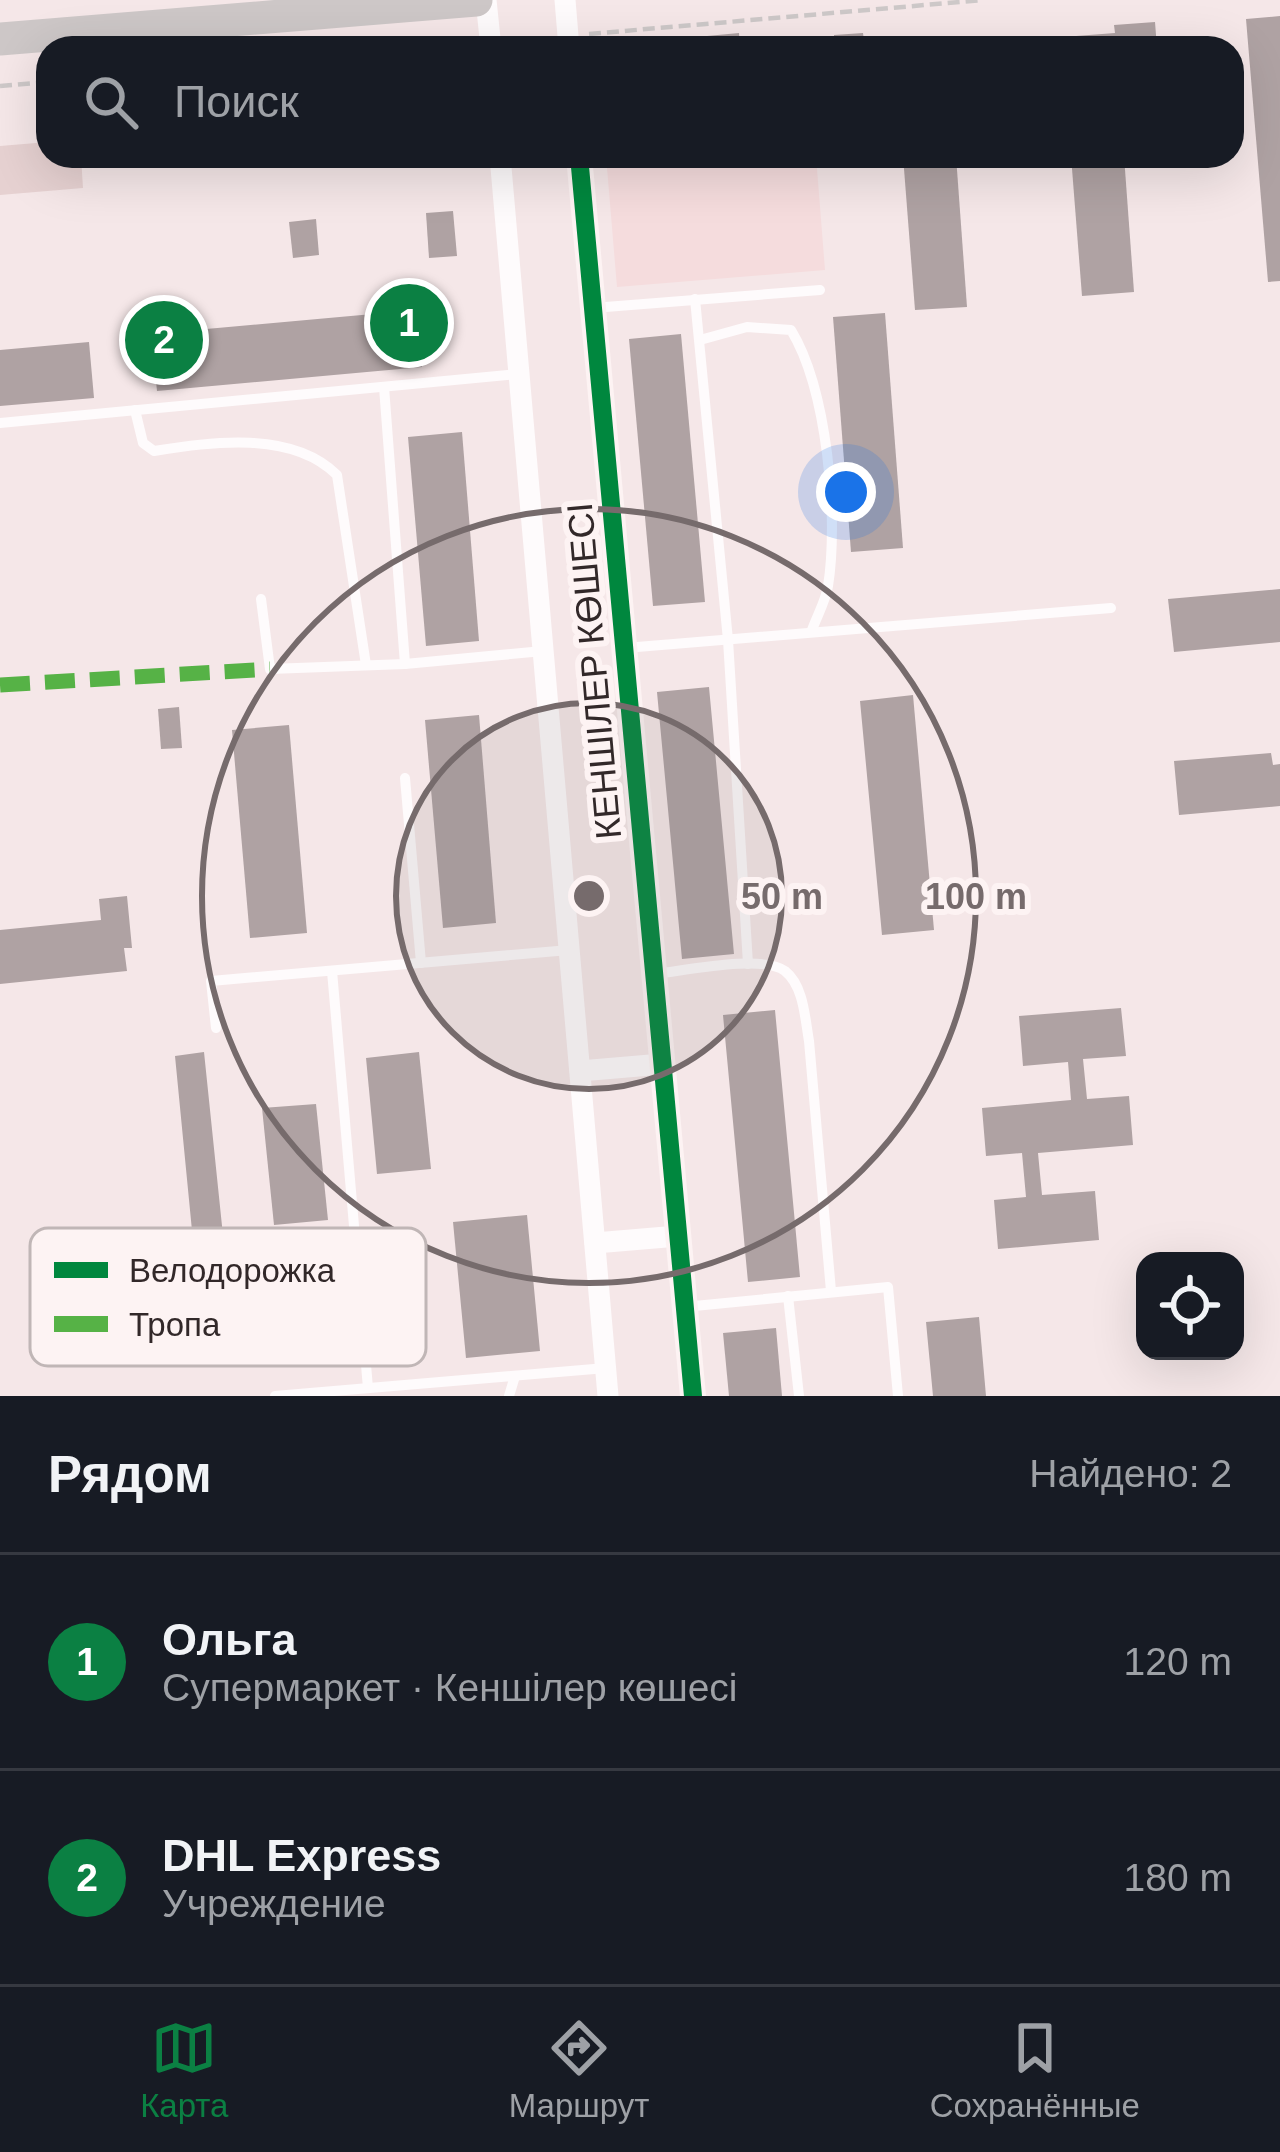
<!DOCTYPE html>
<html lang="ru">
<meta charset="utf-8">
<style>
:root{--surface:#171b24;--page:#242831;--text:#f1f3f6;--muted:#9ea1a6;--line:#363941;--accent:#0b8043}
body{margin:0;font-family:Helvetica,sans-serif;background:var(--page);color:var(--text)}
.controls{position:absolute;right:36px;bottom:36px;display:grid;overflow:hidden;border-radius:24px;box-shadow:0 12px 48px #0002}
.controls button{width:108px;height:108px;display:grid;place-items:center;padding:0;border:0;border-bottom:3px solid var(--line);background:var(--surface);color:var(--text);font:60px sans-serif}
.you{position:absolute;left:846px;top:492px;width:42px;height:42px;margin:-30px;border:9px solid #fff;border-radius:50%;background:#1a73e8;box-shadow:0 0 0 18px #1a73e833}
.badge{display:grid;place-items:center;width:78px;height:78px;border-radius:50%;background:var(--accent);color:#fff;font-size:39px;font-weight:700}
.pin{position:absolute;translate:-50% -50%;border:6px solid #fff;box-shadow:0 3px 12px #0006}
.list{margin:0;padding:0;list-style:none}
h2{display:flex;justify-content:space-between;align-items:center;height:156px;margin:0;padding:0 48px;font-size:51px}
h2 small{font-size:39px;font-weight:400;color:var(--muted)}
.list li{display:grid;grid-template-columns:78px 1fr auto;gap:36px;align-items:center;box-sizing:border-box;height:216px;padding:0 48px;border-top:3px solid var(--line)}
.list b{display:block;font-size:45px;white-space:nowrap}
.list p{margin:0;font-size:39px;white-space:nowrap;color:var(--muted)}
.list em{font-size:39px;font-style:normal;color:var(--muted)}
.icon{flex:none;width:66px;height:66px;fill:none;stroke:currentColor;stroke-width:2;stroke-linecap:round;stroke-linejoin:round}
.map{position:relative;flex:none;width:1280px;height:1396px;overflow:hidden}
.search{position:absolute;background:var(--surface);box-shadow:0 12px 48px #0002;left:36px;right:36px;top:36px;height:132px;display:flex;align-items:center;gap:30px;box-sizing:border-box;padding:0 42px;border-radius:36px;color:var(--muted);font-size:45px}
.sheet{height:588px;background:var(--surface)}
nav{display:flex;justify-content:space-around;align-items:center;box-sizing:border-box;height:168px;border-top:3px solid var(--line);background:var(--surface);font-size:33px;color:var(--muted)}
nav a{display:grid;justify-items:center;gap:6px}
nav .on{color:var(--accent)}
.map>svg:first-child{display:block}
.built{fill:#f5dcdd}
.green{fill:#e6d1d1}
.building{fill:#afa2a3}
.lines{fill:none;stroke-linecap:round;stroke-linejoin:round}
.path{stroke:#cdc8c8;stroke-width:4.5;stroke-dasharray:12 6;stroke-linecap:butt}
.lane{stroke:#fefbfc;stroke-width:10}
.street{stroke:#fefbfc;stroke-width:21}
.secondary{stroke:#cdc7c7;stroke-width:33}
.quiet{stroke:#56b246;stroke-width:15;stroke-dasharray:30 15;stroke-linecap:butt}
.cycleway-casing{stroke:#fdf3f3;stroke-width:26}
.cycleway{stroke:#00873e;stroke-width:18}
.ring{fill:none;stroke:#766b6c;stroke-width:6}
.labels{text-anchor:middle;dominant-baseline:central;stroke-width:12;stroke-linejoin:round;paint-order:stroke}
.street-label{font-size:36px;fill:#322829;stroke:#fdf3f3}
.key{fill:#fdf3f3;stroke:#c0b6b6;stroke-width:3}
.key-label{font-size:33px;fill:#322829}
.centre{fill:#766b6c;stroke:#fdf3f3;stroke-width:6}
.ring-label{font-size:36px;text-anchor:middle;font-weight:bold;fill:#766b6c;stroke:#fdf3f3;stroke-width:12;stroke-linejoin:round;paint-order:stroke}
</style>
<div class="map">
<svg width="1280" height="1396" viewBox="0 0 1280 1396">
<rect width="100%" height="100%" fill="#f5e7e8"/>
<!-- built -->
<path class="built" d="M606,156H816L825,270L617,287Z"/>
<!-- green -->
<path class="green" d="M48,142V156H81L83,188L0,195V146Z"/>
<!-- building -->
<g class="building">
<path d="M1280,16V281L1268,282L1246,19Z"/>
<path d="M1155,22L1157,48H1063V37L1115,33L1114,25Z"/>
<path d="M739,33L740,48H611V45Z"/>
<path d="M863,33L865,48H814L813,43L834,42V35Z"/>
<path d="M903,156H956L967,307L915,310Z"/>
<path d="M1071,156H1124L1134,292L1082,296Z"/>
<path d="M453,211L457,256L429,258L426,213Z"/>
<path d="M316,219L319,255L293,258L289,222Z"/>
<path d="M417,310L422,367L157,391L151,334Z"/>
<path d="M885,313L903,548L851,552L833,317Z"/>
<path d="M681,334L705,602L653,606L629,339Z"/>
<path d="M89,342L94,398L0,406V350Z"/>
<path d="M462,432L479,641L426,646L408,437Z"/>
<path d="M1280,589V642L1174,652L1168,599Z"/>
<path d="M709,687L734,954L682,959L657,692Z"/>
<path d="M913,695L934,930L882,935L860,701Z"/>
<path d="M179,707L182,748L161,749L158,709Z"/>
<path d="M479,715L496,923L443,928L425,720Z"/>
<path d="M289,725L307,933L250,938L232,730Z"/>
<path d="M1271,753L1273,765L1280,764V806L1179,815L1174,761Z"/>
<path d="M127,896L132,948H124L127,971L0,984V930L101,920L99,899Z"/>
<path d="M1121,1008L1126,1056L1083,1059L1087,1099L1129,1096L1133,1145L1038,1153L1042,1195L1095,1191L1099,1240L998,1249L994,1200L1026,1197L1022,1153L986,1156L982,1108L1071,1100L1068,1062L1023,1066L1019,1016Z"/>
<path d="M775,1010L800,1277L748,1282L723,1015Z"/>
<path d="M204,1052L233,1332L279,1326L282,1356L205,1364L175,1056Z"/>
<path d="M419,1052L431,1169L377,1174L366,1058Z"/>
<path d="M316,1104L328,1220L274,1225L262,1108Z"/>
<path d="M527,1215L540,1351L466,1358L453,1222Z"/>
<path d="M979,1317L986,1396H933L926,1322Z"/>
<path d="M776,1328L782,1396H729L723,1333Z"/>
</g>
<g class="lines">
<!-- path -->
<g class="path">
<path d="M589,34L983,0"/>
<path d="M429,48L442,47"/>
<path d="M0,86L48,82"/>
</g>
<!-- lane -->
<g class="lane">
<path d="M695,299L728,640L748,964"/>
<path d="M593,308L820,290"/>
<path d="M700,340L747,327L791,330C827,389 839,517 828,586C826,600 817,616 812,630"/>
<path d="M384,387L405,664"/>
<path d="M135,410L143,443L154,451C211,442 292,430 337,475L366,665"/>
<path d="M0,423L519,374"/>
<path d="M261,599L270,669L405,664L543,651"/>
<path d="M625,648L1111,608"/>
<path d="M405,778L421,963"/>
<path d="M332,971L368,1388"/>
<path d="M655,974C684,971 762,954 785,971C804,986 805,1019 809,1041L831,1291"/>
<path d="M216,1028L211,981L569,950"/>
<path d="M788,1296L799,1396"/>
<path d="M684,1307L888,1287L898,1396"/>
<path d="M275,1396L606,1368"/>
<path d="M509,1396L515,1376"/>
</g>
<!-- street -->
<g class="street">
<path d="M486,0L491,48"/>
<path d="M565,0L569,48"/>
<path d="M500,156L608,1396"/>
<path d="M579,156L693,1396"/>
<path d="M580,1071L662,1064"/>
<path d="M595,1243L678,1236"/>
</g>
<!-- secondary -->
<path class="secondary" d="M0,39L476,0"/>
<!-- quiet -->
<path class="quiet" d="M0,685L270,669"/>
<defs>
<path id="cycleway" d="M579,156L693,1396"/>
</defs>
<!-- cycleway casing -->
<use href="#cycleway" class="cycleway-casing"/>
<!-- cycleway -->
<use href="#cycleway" class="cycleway"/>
</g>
<!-- distance rings -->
<circle cx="589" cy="896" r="193" fill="#766b6c" fill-opacity=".12"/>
<g class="ring">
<circle cx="589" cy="896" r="193"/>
<circle cx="589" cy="896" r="387"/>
</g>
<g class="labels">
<!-- street labels -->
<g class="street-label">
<text transform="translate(594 671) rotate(-95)">КЕНШІЛЕР КӨШЕСІ</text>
</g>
</g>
<!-- legend -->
<rect x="30" y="1228" width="396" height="138" rx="18" class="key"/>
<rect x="54" y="1262" width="54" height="16" fill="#00873e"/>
<rect x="54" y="1316" width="54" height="16" fill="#56b246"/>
<g class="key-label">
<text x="129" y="1282">Велодорожка</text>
<text x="129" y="1336">Тропа</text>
</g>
<circle cx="589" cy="896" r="18" class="centre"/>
<g class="ring-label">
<text x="782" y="909">50 m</text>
<text x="976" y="909">100 m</text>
</g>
</svg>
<div class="controls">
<button><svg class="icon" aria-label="locate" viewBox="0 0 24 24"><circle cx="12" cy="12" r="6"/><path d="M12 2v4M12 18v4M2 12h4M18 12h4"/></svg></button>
</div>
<div class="you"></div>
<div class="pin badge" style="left:409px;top:323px">1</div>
<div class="pin badge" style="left:164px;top:340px">2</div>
<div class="search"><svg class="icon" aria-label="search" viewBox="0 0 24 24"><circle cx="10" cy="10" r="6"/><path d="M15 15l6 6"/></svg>Поиск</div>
</div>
<section class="sheet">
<h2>Рядом<small>Найдено: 2</small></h2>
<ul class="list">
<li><span class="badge">1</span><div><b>Ольга</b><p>Супермаркет · Кеншілер көшесі</p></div><em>120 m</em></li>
<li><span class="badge">2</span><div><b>DHL Express</b><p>Учреждение</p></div><em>180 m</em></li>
</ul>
</section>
<nav>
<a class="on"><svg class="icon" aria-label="map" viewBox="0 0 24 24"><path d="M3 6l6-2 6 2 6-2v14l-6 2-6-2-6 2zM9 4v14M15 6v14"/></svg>Карта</a>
<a><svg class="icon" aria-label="directions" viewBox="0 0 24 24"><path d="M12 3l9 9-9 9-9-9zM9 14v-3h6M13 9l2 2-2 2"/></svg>Маршрут</a>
<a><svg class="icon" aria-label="saved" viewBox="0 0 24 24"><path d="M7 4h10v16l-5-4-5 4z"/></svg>Сохранённые</a>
</nav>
